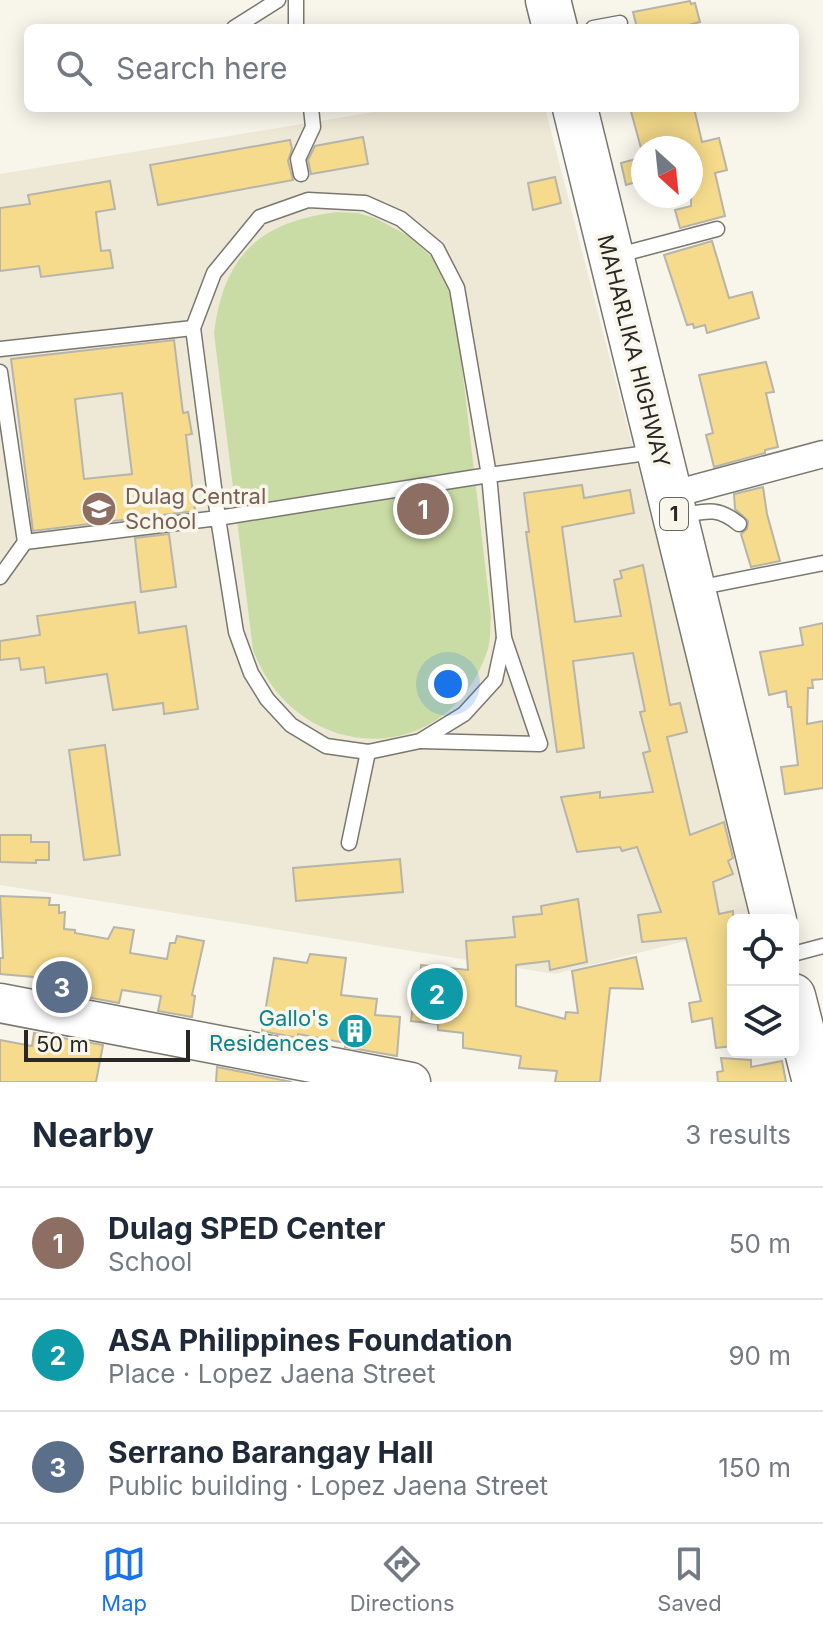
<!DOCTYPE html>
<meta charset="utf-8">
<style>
:root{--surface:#fff;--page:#f2f2f3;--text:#1f2937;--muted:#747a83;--line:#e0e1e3;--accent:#1a73e8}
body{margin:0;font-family:Inter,sans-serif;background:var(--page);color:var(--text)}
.controls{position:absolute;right:24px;bottom:24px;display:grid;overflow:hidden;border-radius:12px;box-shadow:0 4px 20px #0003}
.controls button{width:72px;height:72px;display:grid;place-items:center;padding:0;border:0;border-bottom:2px solid var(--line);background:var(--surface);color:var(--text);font:40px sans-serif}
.compass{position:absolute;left:631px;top:136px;width:72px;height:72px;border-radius:50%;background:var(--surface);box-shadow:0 4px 20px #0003;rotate:153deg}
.scale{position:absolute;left:24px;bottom:20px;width:166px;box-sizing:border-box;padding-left:8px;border:4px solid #282724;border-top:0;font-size:22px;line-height:28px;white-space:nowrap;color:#282724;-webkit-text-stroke:6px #f8f5eb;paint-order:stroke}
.you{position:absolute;left:448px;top:684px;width:28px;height:28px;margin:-20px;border:6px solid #fff;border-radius:50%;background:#1a73e8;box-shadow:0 0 0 12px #1a73e833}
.badge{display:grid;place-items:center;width:52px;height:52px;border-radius:50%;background:var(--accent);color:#fff;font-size:26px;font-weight:700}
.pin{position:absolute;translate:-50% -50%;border:4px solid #fff;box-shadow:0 2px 8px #0006}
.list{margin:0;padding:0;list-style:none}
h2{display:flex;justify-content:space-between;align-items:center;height:104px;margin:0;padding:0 32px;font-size:34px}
h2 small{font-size:26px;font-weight:400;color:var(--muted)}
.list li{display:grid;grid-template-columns:52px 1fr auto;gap:24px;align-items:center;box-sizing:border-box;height:112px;padding:0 32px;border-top:2px solid var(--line)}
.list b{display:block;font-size:30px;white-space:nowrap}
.list p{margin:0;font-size:26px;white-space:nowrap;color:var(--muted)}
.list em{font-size:26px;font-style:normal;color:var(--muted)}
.icon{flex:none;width:44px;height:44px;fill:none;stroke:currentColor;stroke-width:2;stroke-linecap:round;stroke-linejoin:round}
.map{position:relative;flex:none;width:823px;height:1082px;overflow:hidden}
.search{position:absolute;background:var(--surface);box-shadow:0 4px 20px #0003;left:24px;right:24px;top:24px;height:88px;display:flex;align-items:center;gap:20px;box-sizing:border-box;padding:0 28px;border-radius:12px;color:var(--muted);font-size:30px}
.sheet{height:440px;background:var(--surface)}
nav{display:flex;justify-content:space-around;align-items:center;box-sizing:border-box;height:112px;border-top:2px solid var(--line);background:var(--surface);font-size:22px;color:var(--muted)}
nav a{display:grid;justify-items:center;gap:4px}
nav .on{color:var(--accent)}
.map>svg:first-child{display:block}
.built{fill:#eee8d7}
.green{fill:#cadca5}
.building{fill:#f5db8b;stroke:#b7b4aa;stroke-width:2;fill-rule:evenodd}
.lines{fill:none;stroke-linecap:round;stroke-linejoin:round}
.lane-casing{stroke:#7a776f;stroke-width:17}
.street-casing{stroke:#7a776f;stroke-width:29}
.secondary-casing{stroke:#7a776f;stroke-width:41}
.highway-casing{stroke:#7a776f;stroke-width:47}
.lane{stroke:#fff;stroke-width:14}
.street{stroke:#fff;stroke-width:26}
.secondary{stroke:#fff;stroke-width:38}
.highway{stroke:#fff;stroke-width:44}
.labels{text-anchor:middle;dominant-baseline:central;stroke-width:7;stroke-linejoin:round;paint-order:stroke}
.shield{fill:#f8f5eb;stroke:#666560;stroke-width:2}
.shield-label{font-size:20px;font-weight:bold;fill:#282724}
.street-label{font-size:22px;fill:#282724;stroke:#f8f5eb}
.education-label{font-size:22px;fill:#785e54;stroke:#f8f5eb;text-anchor:start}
.culture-label{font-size:22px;fill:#0d838f;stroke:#f8f5eb;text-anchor:end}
</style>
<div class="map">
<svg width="823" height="1082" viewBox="0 0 823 1082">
<rect width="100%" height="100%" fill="#f8f5eb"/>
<!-- built -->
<path class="built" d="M398,108H545L755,920H733V929L555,974L0,885V174Z"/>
<!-- green -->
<path class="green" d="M337,212L358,213L375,218L407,235L431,256L450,294L460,350L491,616C490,627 491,641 487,652C446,771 296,765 253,650L214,333C224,255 259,222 337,212Z"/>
<!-- building -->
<g class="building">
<path d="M690,1L691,4L695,3L700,22L689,25L690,28H637L633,12Z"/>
<path d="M630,108H694L702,142L719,138L727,170L715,173L725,216L680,228L675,210L691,206V148H641Z"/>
<path d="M363,137L368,164L311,174L308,160L315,146Z"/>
<path d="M290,140L292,149L288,161L293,180L158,205L150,165Z"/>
<path d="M643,157V180L626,185L621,163Z"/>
<path d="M555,177L561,203L533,210L528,183Z"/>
<path d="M110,181L115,209L96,212L101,251L110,250L113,268L41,277L39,266L0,271V208L30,204L28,195Z"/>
<path d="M712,241L729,298L752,292L759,318L707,333L705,325L694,328L693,324L687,325L664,255Z"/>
<path d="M174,340L183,413L188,412L192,434L186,435L195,511L33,531L11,359ZM122,393L132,474L84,479L75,399Z"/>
<path d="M766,362L774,392L766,393L778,447L765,450V453L714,467L706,435L713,433L699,375Z"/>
<path d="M582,485L584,498L630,490L634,513L562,527L575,622L621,616L614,580L622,578L620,571L643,565L670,705L680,703L687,732L667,737L690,835L724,822L733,858L728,861L733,874L713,882L719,914L733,911V1046L716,1048L712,1018L692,1022L689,1003L701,1001L686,938L642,942L638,915L661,912L637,847L622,851L620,847L577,852L561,797L600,792V798L653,792L643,753L650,751L640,712L645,711L633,653L573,661L584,748L557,752L526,532H529L524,493Z"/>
<path d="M763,487L767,514L780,561L751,567L741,534L747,529L748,521L735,509L734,494Z"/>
<path d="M169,534L176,587L141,592L135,538Z"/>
<path d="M135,602L139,633L186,626L198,709L164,714L163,703L113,710L107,674L46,683L44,667L21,670L19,658L0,660V641L40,635L37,616Z"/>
<path d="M823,623V679L812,680L813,688H808L807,724L823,721V788L785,794L781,767L798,765L791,707H788L786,691L769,695L760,652L803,645L800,628Z"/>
<path d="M105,745L120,855L84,860L69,750Z"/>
<path d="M0,835H31V842H49V860H36V863L0,862Z"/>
<path d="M400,859L403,892L296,901L293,868Z"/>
<path d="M0,896L50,898L49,905H59V913L65,912L64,929L75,930V933L108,939L114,927L134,930L130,953L167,959L170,943H175L177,936L204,941L192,995L195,996L192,1017L158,1011L161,996L122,990L119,1003L54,991L56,979L0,974V958H3Z"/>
<path d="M578,899L587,962L550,970L549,961L516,965V1006L565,1019L566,1012L578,1013L572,971L636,957L643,989L610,988L600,1082H555L557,1071L519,1068L521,1056L463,1048V1033L438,1030V1024L411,1021L415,989L419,990L421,965L468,970L466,941L515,937L513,917L542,914L541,906Z"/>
<path d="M310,954L346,958L341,995L377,999L375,1015L400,1017L397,1056L345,1047L346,1043L298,1034V1038L262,1031L274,958L307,963Z"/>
<path d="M34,1033L103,1045L96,1082H0V1040L32,1046Z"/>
<path d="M721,1058L751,1060V1067L782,1061L786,1082H718L717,1072L723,1071Z"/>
<path d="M217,1067L292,1082H216Z"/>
</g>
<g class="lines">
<defs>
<g id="lane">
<path d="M234,28L278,0"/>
<path d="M296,28V0"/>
<path d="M593,28L620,23"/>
<path d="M301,174L298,159L313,127L311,108"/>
<path d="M615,256L717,229"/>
<path d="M0,349L193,328"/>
<path d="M0,372L25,542L0,577"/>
<path d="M679,516C706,511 717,506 739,524"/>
<path d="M25,542L218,518L193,328L214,273L260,217L308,200L365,203L401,219L437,249L457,288L489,475L504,638L495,680L464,714L420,741L368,752L326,746L291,725L267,699L251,673L236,632L218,518L489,475L654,452"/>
<path d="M697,588L823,563"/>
<path d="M421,741L540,744L504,638"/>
<path d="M349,843L368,752"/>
<path d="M793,954L823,946"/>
</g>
<path id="street" d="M670,495L823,454"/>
<path id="secondary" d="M0,1003L411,1082"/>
<g id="highway">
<path d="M548,0L555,28"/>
<path d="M575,108L774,920"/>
<path d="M793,996L815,1082"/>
</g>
</defs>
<!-- lane casing -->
<use href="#lane" class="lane-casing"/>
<!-- street casing -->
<use href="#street" class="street-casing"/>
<!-- secondary casing -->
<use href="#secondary" class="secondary-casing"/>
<!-- highway casing -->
<use href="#highway" class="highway-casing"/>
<!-- lane -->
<use href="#lane" class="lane"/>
<!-- street -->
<use href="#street" class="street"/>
<!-- secondary -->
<use href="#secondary" class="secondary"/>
<!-- highway -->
<use href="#highway" class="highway"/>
</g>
<!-- icons -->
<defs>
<symbol id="school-disc" viewBox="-11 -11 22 22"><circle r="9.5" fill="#8d6e63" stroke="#f8f5eb"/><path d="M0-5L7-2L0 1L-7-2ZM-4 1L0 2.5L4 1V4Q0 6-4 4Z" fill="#fff"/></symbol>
<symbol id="building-disc" viewBox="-11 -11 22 22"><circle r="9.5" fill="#0f9aa8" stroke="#f8f5eb"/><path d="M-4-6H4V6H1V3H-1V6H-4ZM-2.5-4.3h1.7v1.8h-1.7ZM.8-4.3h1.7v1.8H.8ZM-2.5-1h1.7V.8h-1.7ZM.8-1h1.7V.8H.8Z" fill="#fff"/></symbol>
</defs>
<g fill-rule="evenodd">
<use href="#school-disc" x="79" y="489" width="40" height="40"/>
<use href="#building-disc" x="335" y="1011" width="40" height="40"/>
</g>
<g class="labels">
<!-- shield labels -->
<rect class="shield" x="660" y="498" width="28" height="32" rx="6"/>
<g class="shield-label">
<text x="674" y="514">1</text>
</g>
<!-- street labels -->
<g class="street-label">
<text transform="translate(634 351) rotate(76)">MAHARLIKA HIGHWAY</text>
</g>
<!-- education labels -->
<g class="education-label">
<text x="125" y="496">Dulag Central<tspan x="125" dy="25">School</tspan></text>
</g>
<!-- culture labels -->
<g class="culture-label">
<text x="329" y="1018">Gallo's<tspan x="329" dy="25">Residences</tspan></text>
</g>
</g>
</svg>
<div class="controls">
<button><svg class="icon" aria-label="locate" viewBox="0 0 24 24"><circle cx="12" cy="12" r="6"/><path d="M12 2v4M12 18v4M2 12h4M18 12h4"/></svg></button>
<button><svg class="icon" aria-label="layers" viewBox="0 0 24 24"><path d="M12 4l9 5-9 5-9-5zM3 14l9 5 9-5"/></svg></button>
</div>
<svg class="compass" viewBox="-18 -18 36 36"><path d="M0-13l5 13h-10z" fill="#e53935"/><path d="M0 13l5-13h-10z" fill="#747a83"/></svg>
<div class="scale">50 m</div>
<div class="you"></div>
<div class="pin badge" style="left:423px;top:509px;background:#8d6e63">1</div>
<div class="pin badge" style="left:437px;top:994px;background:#0f9aa8">2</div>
<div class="pin badge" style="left:62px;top:987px;background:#5c6f8a">3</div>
<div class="search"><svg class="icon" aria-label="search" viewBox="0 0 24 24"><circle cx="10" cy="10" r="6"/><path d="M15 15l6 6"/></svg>Search here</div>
</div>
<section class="sheet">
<h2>Nearby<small>3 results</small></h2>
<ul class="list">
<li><span class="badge" style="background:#8d6e63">1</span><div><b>Dulag SPED Center</b><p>School</p></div><em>50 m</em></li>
<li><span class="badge" style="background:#0f9aa8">2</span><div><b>ASA Philippines Foundation</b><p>Place · Lopez Jaena Street</p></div><em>90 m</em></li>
<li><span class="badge" style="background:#5c6f8a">3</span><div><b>Serrano Barangay Hall</b><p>Public building · Lopez Jaena Street</p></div><em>150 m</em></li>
</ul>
</section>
<nav>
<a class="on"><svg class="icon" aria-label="map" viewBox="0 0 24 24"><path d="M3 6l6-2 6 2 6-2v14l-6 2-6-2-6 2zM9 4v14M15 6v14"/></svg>Map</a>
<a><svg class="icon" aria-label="directions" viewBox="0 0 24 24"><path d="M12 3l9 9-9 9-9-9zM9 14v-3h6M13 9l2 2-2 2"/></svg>Directions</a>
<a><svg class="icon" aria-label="saved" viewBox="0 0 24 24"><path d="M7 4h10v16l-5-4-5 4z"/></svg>Saved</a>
</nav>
